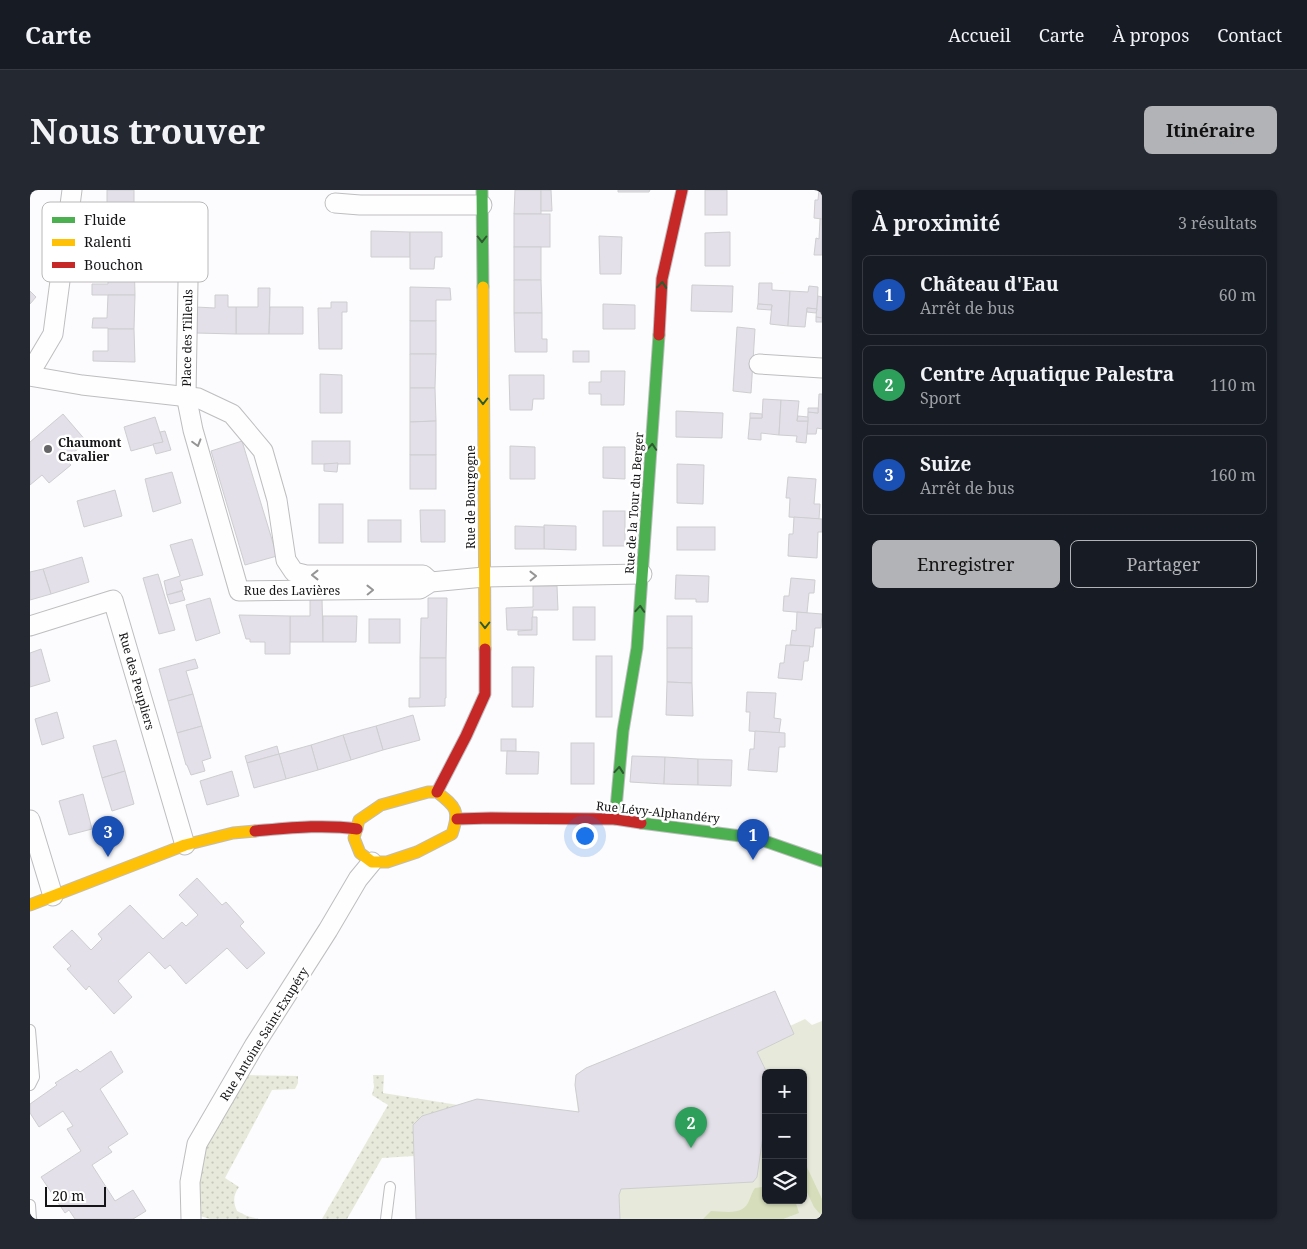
<!DOCTYPE html>
<html lang="fr">
<meta charset="utf-8">
<style>
:root{--surface:#171b24;--page:#242831;--text:#f1f3f6;--muted:#9ea1a6;--line:#363941;--accent:#b2b3b6}
body{margin:0;font-family:"Noto Serif",serif;background:var(--page);color:var(--text)}
.controls{position:absolute;right:15px;bottom:15px;display:grid;overflow:hidden;border-radius:8px;box-shadow:0 1px 4px #0004}
.controls button{width:45px;height:45px;display:grid;place-items:center;padding:0;border:0;border-bottom:1px solid var(--line);background:var(--surface);color:var(--text);font:25px sans-serif}
.scale{position:absolute;left:15px;bottom:12px;width:61px;box-sizing:border-box;padding-left:5px;border:2px solid #151416;border-top:0;font-size:14px;line-height:18px;white-space:nowrap;color:#151416;-webkit-text-stroke:4px #fff;paint-order:stroke}
.you{position:absolute;left:554px;top:645px;width:18px;height:18px;margin:-12px;border:4px solid #fff;border-radius:50%;background:#1a73e8;box-shadow:0 0 0 8px #1a73e833}
.badge{display:grid;place-items:center;width:32px;height:32px;border-radius:50%;background:var(--accent);color:#fff;font-size:16px;font-weight:700}
.pin{position:absolute;translate:-50% -41px;filter:drop-shadow(0 1px 2px #0008)}
.pin::after{content:'';position:absolute;top:26px;width:18px;height:15px;background:inherit;clip-path:polygon(0 0,100% 0,50% 100%)}
.list{margin:0;padding:0;list-style:none}
h2{display:flex;justify-content:space-between;align-items:center;height:65px;margin:0;padding:0 20px;font-size:21px}
h2 small{font-size:16px;font-weight:400;color:var(--muted)}
.list li{display:grid;grid-template-columns:32px 1fr auto;gap:15px;align-items:center;box-sizing:border-box;height:80px;margin:0 10px 10px;padding:0 10px;border:1px solid var(--line);border-radius:8px}
.list b{display:block;font-size:19px;white-space:nowrap}
.list p{margin:0;font-size:16px;white-space:nowrap;color:var(--muted)}
.list em{font-size:16px;font-style:normal;color:var(--muted)}
.actions{display:flex;gap:10px;padding:15px 20px}
.actions a{flex:1;padding:11px 0;border:1px solid var(--accent);border-radius:8px;text-align:center;font-size:18px;color:var(--accent)}
.actions .main{background:var(--accent);color:#111}
.icon{flex:none;width:28px;height:28px;fill:none;stroke:currentColor;stroke-width:2;stroke-linecap:round;stroke-linejoin:round}
.map{position:relative;flex:none;width:792px;height:1029px;overflow:hidden;border-radius:8px}
header{display:flex;align-items:center;gap:30px;box-sizing:border-box;height:70px;padding:0 25px;background:var(--surface);border-bottom:1px solid var(--line)}
header strong{font-size:24px}
nav{display:flex;gap:28px;margin-inline-start:auto;font-size:18px}
.intro{display:flex;align-items:center;justify-content:space-between;box-sizing:border-box;height:120px;padding:0 30px}
h1{margin:0;font-size:35px}
.button{padding:12px 22px;border-radius:8px;background:var(--accent);color:#111;font-size:18px;font-weight:700}
main{display:flex;gap:30px;padding:0 30px}
aside{flex:1;background:var(--surface);border-radius:8px;box-shadow:0 1px 4px #0004}
.map>svg:first-child{display:block}
.grass{fill:url(#grass-dots)}
.pitch{fill:#e7eada;fill-rule:evenodd}
.water{fill:#d5ddba}
.building{fill:#e3e0e9;stroke:#cececf}
.lines{fill:none;stroke-linecap:round;stroke-linejoin:round}
.lane-casing{stroke:#bebdbf;stroke-width:12}
.street-casing{stroke:#bebdbf;stroke-width:21}
.fast-casing{stroke:#bebdbf;stroke-width:13}
.slow-casing{stroke:#bebdbf;stroke-width:13}
.jam-casing{stroke:#bebdbf;stroke-width:13}
.lane{stroke:#fffeff;stroke-width:10}
.street{stroke:#fffeff;stroke-width:19}
.fast{stroke:#4caf50;stroke-width:11}
.slow{stroke:#ffc107;stroke-width:11}
.jam{stroke:#c62828;stroke-width:11}
.oneway{stroke:#2e5a30}
.oneway2{stroke:#969596}
.poi-dot{fill:#666567;stroke:#fff;stroke-width:2}
.labels{text-anchor:middle;dominant-baseline:central;stroke-width:5;stroke-linejoin:round;paint-order:stroke}
.street-label{font-size:12px;fill:#151416;stroke:#fff}
.poi-label{font-size:12px;font-weight:bold;fill:#151416;stroke:#fff;text-anchor:start}
.key{fill:#fff;stroke:#b9b8b9;stroke-width:1}
.key-label{font-size:14px;fill:#151416}
</style>
<header>
<strong>Carte</strong>
<nav><a>Accueil</a><a>Carte</a><a>À propos</a><a>Contact</a></nav>
</header>
<div class="intro"><h1>Nous trouver</h1><a class="button">Itinéraire</a></div>
<main>
<div class="map">
<svg width="792" height="1029" viewBox="0 0 792 1029">
<defs>
<pattern id="grass-dots" width="8" height="8" patternUnits="userSpaceOnUse" patternTransform="scale(1.25)"><rect width="8" height="8" fill="#e7eada"/><path d="M2 2h.1M6 6h.1" fill="none" stroke="#c5c8ba" stroke-width="1.8" stroke-linecap="round"/></pattern>
</defs>
<rect width="100%" height="100%" fill="#fcfbfd"/>
<!-- grass -->
<g class="grass">
<path d="M217,885L268,886V893L265,899L242,900L195,988L209,997C203,1005 203,1012 207,1021L217,1026L229,1029H180L170,1026L169,1007L170,987L173,967L179,947Z"/>
<path d="M343,885H354L353,903L428,915L384,966L352,968L317,1029H292L358,915L342,905L344,897Z"/>
</g>
<!-- pitch -->
<path class="pitch" d="M745,801L760,836L775,829L782,835L792,831V1029H386L383,935L392,926L447,909L548,922L545,895L546,885L556,878ZM736,883H773V1010H736Z"/>
<!-- water -->
<g class="water">
<path d="M775,973L792,1009V1023L790,1024L784,1017L773,994V974Z"/>
<path d="M732,997H736V1010H765L769,1023L753,1029H673L681,1021C693,1021 711,1026 718,1013C721,1007 721,1004 725,998Z"/>
</g>
<!-- building -->
<g class="building">
<path d="M77,0H104V26H54L56,14H77Z"/>
<path d="M485,0H511V24H484Z"/>
<path d="M511,0H521L522,21H511Z"/>
<path d="M588,0H620L619,2H588Z"/>
<rect x="675" y="0" width="22" height="25"/>
<path d="M789,0H792V29L784,28L785,10H788Z"/>
<rect x="484" y="24" width="36" height="33"/>
<path d="M790,29H792V65H784L786,48L789,49Z"/>
<path d="M341,41L380,42V67H341Z"/>
<path d="M380,42H412V67H405L404,79H380Z"/>
<path d="M700,42V76H675V43Z"/>
<path d="M569,46L592,47L591,84H570Z"/>
<rect x="484" y="57" width="27" height="33"/>
<path d="M78,65L104,66L105,105H62V94H78Z"/>
<path d="M484,90H511L512,123H484Z"/>
<path d="M729,93H742V100L760,101L758,136L740,134L742,115L728,114Z"/>
<path d="M662,95L703,96L702,122L661,121Z"/>
<path d="M779,96L788,97L787,119L777,118L775,137L758,136L760,101L778,102Z"/>
<path d="M380,97L420,98L421,110H406V131H380Z"/>
<path d="M228,98H240L239,144H206V117H228Z"/>
<path d="M0,101L6,107L0,114Z"/>
<path d="M78,105H105L104,139H78V138H62L63,128H77Z"/>
<path d="M185,105H198V117H206V144L166,143V117L185,118Z"/>
<path d="M788,106L792,107V128L786,127Z"/>
<path d="M301,112H317V122H312V159H289L288,118H301Z"/>
<path d="M573,114L605,115V139H573Z"/>
<path d="M728,114L742,115L741,120L727,119Z"/>
<path d="M240,117H273V144H239Z"/>
<path d="M777,118L787,119L786,123L777,122Z"/>
<path d="M484,123H512V149H517V162H485Z"/>
<path d="M786,127L792,128V132H786Z"/>
<rect x="380" y="131" width="26" height="33"/>
<path d="M707,137L725,139L721,203L703,201Z"/>
<path d="M78,139H104L105,172L63,171V161H78Z"/>
<rect x="543" y="161" width="16" height="11"/>
<path d="M380,164H406L405,198H380Z"/>
<path d="M571,181H595L594,215H571V204H559V192H571Z"/>
<path d="M290,184L312,185V223H290Z"/>
<path d="M479,185H514V209H503L502,220H480Z"/>
<path d="M380,198H405L406,231L380,232Z"/>
<path d="M789,204H792V239L787,238L786,244H777L778,222L788,223Z"/>
<path d="M733,209L751,210L749,245L731,243V250L718,249L720,228H732Z"/>
<path d="M751,210L769,211L767,231H778L776,253L766,252L767,246L749,245Z"/>
<path d="M778,218H788V223L778,222Z"/>
<path d="M646,221L693,223L692,248L646,247Z"/>
<path d="M720,223L732,224V228H720Z"/>
<path d="M33,224L57,252L35,269L41,275L19,293L12,285L0,295V252Z"/>
<path d="M768,226L778,227V231H767Z"/>
<path d="M125,227L133,252L101,261L94,237Z"/>
<path d="M406,231V265H380V232Z"/>
<path d="M135,241L141,260L126,264L123,254L133,252L130,242Z"/>
<path d="M212,251L247,366L215,375L181,261Z"/>
<rect x="282" y="251" width="38" height="23"/>
<path d="M480,256L505,257V289H480Z"/>
<path d="M573,257H595V289L573,288Z"/>
<rect x="380" y="265" width="26" height="34"/>
<path d="M308,273L307,282L294,281V274Z"/>
<path d="M647,274L674,275L673,314L647,313Z"/>
<path d="M142,282L151,313L123,322L115,289Z"/>
<path d="M758,287L786,289L784,314H790L789,329L759,327L760,308H756Z"/>
<path d="M85,300L92,326L54,337L47,311Z"/>
<rect x="289" y="314" width="24" height="39"/>
<path d="M390,320H415V352H391Z"/>
<rect x="573" y="321" width="22" height="35"/>
<path d="M764,327L792,329V342H788L787,368L758,366L759,344H763Z"/>
<rect x="338" y="330" width="33" height="22"/>
<path d="M514,335L546,336V360L514,359Z"/>
<path d="M485,336L514,337V359H485Z"/>
<rect x="647" y="337" width="38" height="23"/>
<path d="M162,349L173,385L150,391L153,400L137,405L134,391L150,386L140,355Z"/>
<path d="M52,367L59,392L21,404L13,379Z"/>
<path d="M13,379L21,404L0,410V382Z"/>
<path d="M128,384L145,440L129,444L113,388Z"/>
<path d="M646,385L679,386L678,412H666V409H645Z"/>
<path d="M761,388L785,390L784,403H779L777,423L753,421L754,406H759Z"/>
<path d="M503,396H527L528,420H503L502,440H477L476,418L503,417Z"/>
<path d="M152,401L155,410L140,414L137,405Z"/>
<path d="M280,407L292,408L293,452H260V426H280Z"/>
<path d="M180,408L190,443L166,451L156,415Z"/>
<path d="M398,408H417L416,468H390L391,428H398Z"/>
<rect x="543" y="417" width="22" height="33"/>
<path d="M767,422L792,424L791,438H785L783,457L760,455L762,440L766,441Z"/>
<path d="M209,425L260,426V464H235V452H220V449H216Z"/>
<path d="M293,426H327L326,452H293Z"/>
<rect x="637" y="426" width="25" height="32"/>
<path d="M502,427H507V445H488V441L502,440Z"/>
<rect x="339" y="429" width="31" height="24"/>
<path d="M756,455L780,456L778,471H774L772,490L748,488L750,473H754Z"/>
<path d="M637,458H662V493L637,492Z"/>
<path d="M11,459L20,491L0,497V463Z"/>
<rect x="566" y="466" width="16" height="61"/>
<path d="M390,468H416V508H415V516L379,517V508H390Z"/>
<path d="M165,469L168,478L156,481L163,504L138,511L129,479Z"/>
<path d="M482,477H504L503,517H482Z"/>
<path d="M637,492L662,493L663,526L636,525Z"/>
<path d="M717,502L746,503L744,528L751,529L749,543L719,541L720,522H716Z"/>
<path d="M163,504L172,536L147,543L138,511Z"/>
<path d="M27,522L34,548L12,555L5,529Z"/>
<path d="M383,525L390,550L353,560L346,536Z"/>
<path d="M172,536L181,568L172,571L175,581L161,585L157,575H156L147,543Z"/>
<path d="M346,536L353,560L321,570L313,545Z"/>
<path d="M725,541L755,543V557H749L747,582L718,580L720,559H724Z"/>
<path d="M313,545L321,570L288,580L281,555Z"/>
<rect x="471" y="549" width="15" height="12"/>
<path d="M86,550L95,581L72,588L63,556Z"/>
<rect x="541" y="553" width="23" height="41"/>
<path d="M281,555L288,580L256,589L249,564Z"/>
<path d="M247,556L249,564L217,573L215,566Z"/>
<path d="M477,561L509,562L508,584H476Z"/>
<path d="M249,564L256,589L224,598L217,573Z"/>
<path d="M602,566L635,567L634,594L600,592Z"/>
<path d="M635,567L668,569V595L634,594Z"/>
<path d="M668,569L702,570L701,596L668,595Z"/>
<path d="M95,581L104,614L82,621L72,588Z"/>
<path d="M202,581L209,606L177,615L170,591Z"/>
<path d="M53,604L62,639L39,645L29,611Z"/>
<path d="M167,688L192,715L196,712L214,732L210,736L235,763L217,779L197,758L156,794L140,775L135,779L119,762L88,791L102,807L84,824L59,796L56,800L37,779L41,776L23,757L42,740L61,760L72,749L68,744L100,715L133,749L152,732L156,736L168,725L149,705Z"/>
<path d="M745,801L764,844L727,862L737,883H736V925L727,987L723,992L591,999L589,1005L590,1029H386L383,935L392,926L447,909L549,922L545,895L546,885L556,878Z"/>
<path d="M81,861L93,882L70,899L98,944L78,957L82,962L62,975L85,1011L103,1000L116,1021L103,1029H45L39,1020L35,1023L11,987L51,961L37,939L43,936L33,921L9,937L0,923V914L27,895L25,893L47,879L50,882Z"/>
</g>
<g class="lines">
<defs>
<g id="lane">
<path d="M0,840L4,887L0,895"/>
<path d="M0,1015L1,1029"/>
<path d="M356,1029L360,997"/>
</g>
<g id="street">
<path d="M305,13L330,15H452"/>
<path d="M158,92L156,205L163,240L209,401L390,399L401,392L454,387L612,384"/>
<path d="M729,174L792,178"/>
<path d="M0,183L23,144L42,0"/>
<path d="M0,186L52,195L168,208L202,224L233,261L247,310L256,370L264,382L276,385H393L401,392"/>
<path d="M0,436L83,410L155,655"/>
<path d="M0,630L23,706"/>
<path d="M161,1029L160,992L167,954L224,856L298,740L328,689L342,672"/>
</g>
<g id="fast">
<path d="M452,0L453,97"/>
<path d="M585,629L593,541L607,458L629,145"/>
<path d="M611,633L726,648L792,671"/>
</g>
<g id="slow">
<path d="M453,97L455,459"/>
<path d="M398,602H407C426,617 430,620 422,644L387,662L357,672H342L330,663L324,648L329,630L351,615Z"/>
<path d="M0,715L155,655L203,643L225,641"/>
</g>
<g id="jam">
<path d="M629,145L632,89L652,0"/>
<path d="M407,602L436,546L455,504V459"/>
<path d="M427,629L461,628L585,629L611,633"/>
<path d="M225,641C259,638 293,634 327,639"/>
</g>
</defs>
<!-- lane casing -->
<use href="#lane" class="lane-casing"/>
<!-- street casing -->
<use href="#street" class="street-casing"/>
<!-- fast casing -->
<use href="#fast" class="fast-casing"/>
<!-- slow casing -->
<use href="#slow" class="slow-casing"/>
<!-- jam casing -->
<use href="#jam" class="jam-casing"/>
<!-- lane -->
<use href="#lane" class="lane"/>
<!-- street -->
<use href="#street" class="street"/>
<!-- fast -->
<use href="#fast" class="fast"/>
<!-- slow -->
<use href="#slow" class="slow"/>
<!-- jam -->
<use href="#jam" class="jam"/>
</g>
<!-- one-way arrows -->
<defs><path id="oneway-chevron" d="M-2-3.5L2.5 0L-2 3.5" fill="none" stroke-width="1.6" stroke-linecap="round" stroke-linejoin="round" transform="scale(1.25)"/></defs>
<g class="oneway">
<use href="#oneway-chevron" transform="translate(452 49) rotate(90)"/>
<use href="#oneway-chevron" transform="translate(632 95) rotate(-85)"/>
<use href="#oneway-chevron" transform="translate(453 211) rotate(90)"/>
<use href="#oneway-chevron" transform="translate(622 257) rotate(-86)"/>
<use href="#oneway-chevron" transform="translate(610 419) rotate(-86)"/>
<use href="#oneway-chevron" transform="translate(455 435) rotate(90)"/>
<use href="#oneway-chevron" transform="translate(589 580) rotate(-85)"/>
</g>
<g class="oneway2">
<use href="#oneway-chevron" transform="translate(167 253) rotate(74)"/>
<use href="#oneway-chevron" transform="translate(285 385) rotate(180)"/>
<use href="#oneway-chevron" transform="translate(503 386) rotate(-1)"/>
<use href="#oneway-chevron" transform="translate(340 400) rotate(-1)"/>
</g>
<!-- markers -->
<circle class="poi-dot" cx="18" cy="259" r="5"/>
<g class="labels">
<!-- street labels -->
<g class="street-label">
<text transform="translate(157 148) rotate(-89)">Place des Tilleuls</text>
<text transform="translate(440 307) rotate(-90)">Rue de Bourgogne</text>
<text transform="translate(604 313) rotate(-86)">Rue de la Tour du Berger</text>
<text x="262" y="400">Rue des Lavières</text>
<text transform="translate(107 491) rotate(74)">Rue des Peupliers</text>
<text transform="translate(628 622) rotate(6)">Rue Lévy-Alphandéry</text>
<text transform="translate(234 844) rotate(-58)">Rue Antoine Saint-Exupéry</text>
</g>
<!-- poi labels -->
<g class="poi-label">
<text x="28" y="252">Chaumont<tspan x="28" dy="14">Cavalier</tspan></text>
</g>
</g>
<!-- legend -->
<rect x="12" y="12" width="166" height="80" rx="8" class="key"/>
<rect x="22" y="27" width="23" height="6" fill="#4caf50"/>
<rect x="22" y="49" width="23" height="7" fill="#ffc107"/>
<rect x="22" y="72" width="23" height="6" fill="#c62828"/>
<g class="key-label">
<text x="54" y="35">Fluide</text>
<text x="54" y="57">Ralenti</text>
<text x="54" y="80">Bouchon</text>
</g>
</svg>
<div class="controls">
<button>+</button>
<button>−</button>
<button><svg class="icon" aria-label="layers" viewBox="0 0 24 24"><path d="M12 4l9 5-9 5-9-5zM3 14l9 5 9-5"/></svg></button>
</div>
<div class="scale">20 m</div>
<div class="you"></div>
<div class="pin badge" style="left:723px;top:670px;background:#1a4fb4">1</div>
<div class="pin badge" style="left:661px;top:958px;background:#2e9e5b">2</div>
<div class="pin badge" style="left:78px;top:667px;background:#1a4fb4">3</div>
</div>
<aside>
<h2>À proximité<small>3 résultats</small></h2>
<ul class="list">
<li><span class="badge" style="background:#1a4fb4">1</span><div><b>Château d'Eau</b><p>Arrêt de bus</p></div><em>60 m</em></li>
<li><span class="badge" style="background:#2e9e5b">2</span><div><b>Centre Aquatique Palestra</b><p>Sport</p></div><em>110 m</em></li>
<li><span class="badge" style="background:#1a4fb4">3</span><div><b>Suize</b><p>Arrêt de bus</p></div><em>160 m</em></li>
</ul>
<div class="actions"><a class="main">Enregistrer</a><a>Partager</a></div>
</aside>
</main>
